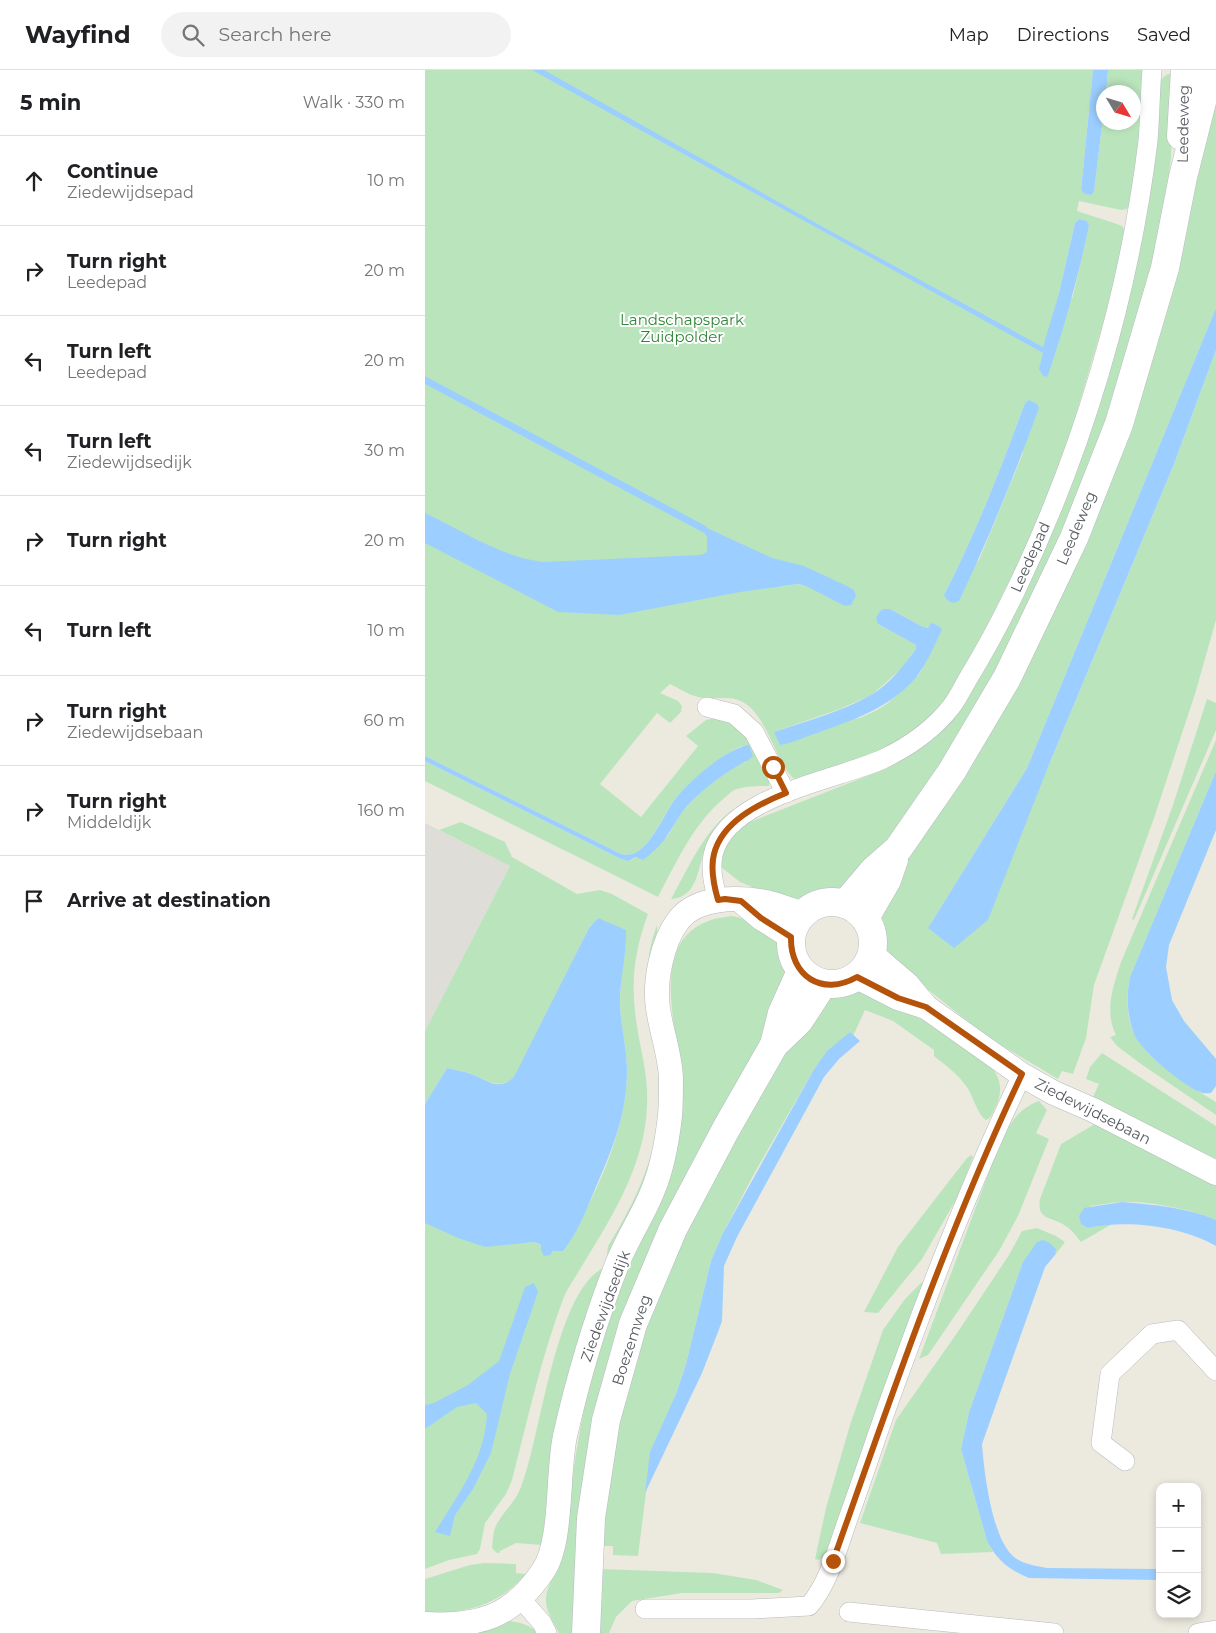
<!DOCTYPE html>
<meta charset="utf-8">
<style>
:root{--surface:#fff;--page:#f2f2f2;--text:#202124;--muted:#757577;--line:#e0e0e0}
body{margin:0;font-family:Montserrat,sans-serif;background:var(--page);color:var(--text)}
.controls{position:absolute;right:15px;bottom:15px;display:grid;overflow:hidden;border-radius:10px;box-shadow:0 2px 8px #0003}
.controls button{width:45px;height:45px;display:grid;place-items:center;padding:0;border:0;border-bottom:1px solid var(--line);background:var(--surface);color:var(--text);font:25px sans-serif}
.compass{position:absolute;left:671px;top:15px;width:45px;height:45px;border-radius:50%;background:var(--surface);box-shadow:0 2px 8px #0003;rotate:128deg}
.stop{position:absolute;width:15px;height:15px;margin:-11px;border:4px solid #b45309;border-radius:50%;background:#fff}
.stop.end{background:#b45309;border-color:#fff;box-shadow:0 1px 5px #0008}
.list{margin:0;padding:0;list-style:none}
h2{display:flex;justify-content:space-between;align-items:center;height:65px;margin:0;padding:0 20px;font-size:21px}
h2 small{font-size:16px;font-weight:400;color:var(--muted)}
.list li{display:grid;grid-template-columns:32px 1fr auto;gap:15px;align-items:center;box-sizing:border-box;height:90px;padding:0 20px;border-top:1px solid var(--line)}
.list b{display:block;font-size:19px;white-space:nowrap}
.list p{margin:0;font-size:16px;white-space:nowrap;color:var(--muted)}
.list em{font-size:16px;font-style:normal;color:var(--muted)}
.icon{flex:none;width:28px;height:28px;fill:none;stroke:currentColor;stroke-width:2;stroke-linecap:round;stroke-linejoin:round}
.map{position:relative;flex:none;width:791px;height:1563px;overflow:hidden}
header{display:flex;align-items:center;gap:30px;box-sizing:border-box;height:70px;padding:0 25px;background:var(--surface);border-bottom:1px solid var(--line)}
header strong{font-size:24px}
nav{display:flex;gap:28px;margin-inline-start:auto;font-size:18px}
.search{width:350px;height:45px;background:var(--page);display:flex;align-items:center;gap:12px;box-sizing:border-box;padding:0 18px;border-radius:28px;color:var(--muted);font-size:19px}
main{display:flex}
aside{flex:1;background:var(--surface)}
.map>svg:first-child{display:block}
.industrial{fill:#dfddd7}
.green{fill:#bae5bc;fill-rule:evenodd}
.water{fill:#9ccfff}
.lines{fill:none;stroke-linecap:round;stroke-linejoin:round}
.stream{stroke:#9ccfff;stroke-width:7}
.minor-casing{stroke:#b7babf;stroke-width:20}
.tertiary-casing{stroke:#b7babf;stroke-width:25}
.secondary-casing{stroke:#b8bbc2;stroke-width:29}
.minor{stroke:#fff;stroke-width:19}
.tertiary{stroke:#fff;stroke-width:24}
.secondary{stroke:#fff;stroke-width:28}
.route{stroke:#b45309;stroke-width:6}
.labels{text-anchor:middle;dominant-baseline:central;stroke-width:4;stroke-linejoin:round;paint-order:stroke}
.street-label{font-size:15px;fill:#585c61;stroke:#fff}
.park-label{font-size:15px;fill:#32863a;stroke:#fff}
</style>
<header>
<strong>Wayfind</strong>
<div class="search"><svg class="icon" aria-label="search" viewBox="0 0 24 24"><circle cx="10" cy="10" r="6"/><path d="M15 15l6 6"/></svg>Search here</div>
<nav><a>Map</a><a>Directions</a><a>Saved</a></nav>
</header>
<main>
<aside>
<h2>5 min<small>Walk · 330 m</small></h2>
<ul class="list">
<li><svg class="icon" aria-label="ahead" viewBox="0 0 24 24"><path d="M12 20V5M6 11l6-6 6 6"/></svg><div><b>Continue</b><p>Ziedewijdsepad</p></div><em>10 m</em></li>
<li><svg class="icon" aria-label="right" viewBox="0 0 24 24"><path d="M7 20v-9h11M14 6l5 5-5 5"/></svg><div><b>Turn right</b><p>Leedepad</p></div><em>20 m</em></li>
<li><svg class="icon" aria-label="left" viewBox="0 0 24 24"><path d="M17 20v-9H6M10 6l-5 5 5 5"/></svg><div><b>Turn left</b><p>Leedepad</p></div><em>20 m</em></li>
<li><svg class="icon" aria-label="left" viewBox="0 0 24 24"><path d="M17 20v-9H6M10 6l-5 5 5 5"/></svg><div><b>Turn left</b><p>Ziedewijdsedijk</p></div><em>30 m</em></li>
<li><svg class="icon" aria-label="right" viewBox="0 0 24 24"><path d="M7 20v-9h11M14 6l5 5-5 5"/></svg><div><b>Turn right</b></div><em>20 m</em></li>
<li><svg class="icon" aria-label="left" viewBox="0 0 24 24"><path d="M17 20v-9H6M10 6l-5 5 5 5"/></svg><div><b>Turn left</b></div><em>10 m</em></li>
<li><svg class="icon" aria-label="right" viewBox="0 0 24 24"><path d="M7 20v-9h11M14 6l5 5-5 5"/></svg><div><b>Turn right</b><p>Ziedewijdsebaan</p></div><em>60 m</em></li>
<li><svg class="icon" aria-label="right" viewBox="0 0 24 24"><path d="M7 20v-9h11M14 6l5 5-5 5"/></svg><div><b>Turn right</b><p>Middeldijk</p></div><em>160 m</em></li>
<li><svg class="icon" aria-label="arrive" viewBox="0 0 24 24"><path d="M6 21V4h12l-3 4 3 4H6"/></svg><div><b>Arrive at destination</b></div></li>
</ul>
</aside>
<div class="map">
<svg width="791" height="1563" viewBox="0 0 791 1563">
<rect width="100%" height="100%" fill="#eceadf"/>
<!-- industrial -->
<path class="industrial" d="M0,753L85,796L0,961Z"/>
<!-- green -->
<g class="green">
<path d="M0,0H668L656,120L666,125L669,122L678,47V52H708V22H681L683,0H719L717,48L705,138L696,140L654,131L652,141L692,154L697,156L701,163L679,250L645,365L609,461L550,580L525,623L502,650L476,671L440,688L371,710C353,699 344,650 321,634C308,625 295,629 280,628C269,628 255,619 245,614L235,623L253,631L257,636L256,642L245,653L232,643L175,714L216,747L273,676L261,666L281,650L290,648L302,651L321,663L344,707V716C332,716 320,716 309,720C305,722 301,727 297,730C268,755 251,793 233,827L0,711V691L196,789L203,791C212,788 232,776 240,769C246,763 249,753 254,746C268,728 299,698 321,692L317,676C295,685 273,705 256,722C239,737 224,792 196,784L0,686ZM654,149L662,151L664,156L648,226L619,283L572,257L573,253L619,278L634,223L650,153ZM600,333L598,383L574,442L554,490L519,525C551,463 576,398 600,333ZM379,496L381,516L374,514L353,517ZM458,539H465L498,557L501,558L511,554L517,560L495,603L488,611L463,633L452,640L435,648L349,662L415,639L447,625L478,597L491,579V575L453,554L455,541Z"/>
<path d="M744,4H749L746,88L741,126L726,201L680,351L653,426L579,587L515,698L464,771L414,821L396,822L376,829L366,830L339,822L315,812L296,797L294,778L307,759L460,699L483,686L534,637L640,428L734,16C736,10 738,6 744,4Z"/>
<path d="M791,15V238L602,698L503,858L623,697L749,394L791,280V550L770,624L729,748L669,915L661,968L648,1004L637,1001L633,1009L561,966L466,890L462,886L450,856L460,824L640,507Z"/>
<path d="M782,629L791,633V660L709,850L707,849L748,735Z"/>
<path d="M791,670V701L705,907C701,925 701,951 711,967C729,996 763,1015 791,1032V1045L716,994L692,976L685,967L691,965C679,941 688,917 696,892Z"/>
<path d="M326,730C313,741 297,752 287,765C271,785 279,827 246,829C266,794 284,746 326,730Z"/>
<path d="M36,752L80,772L87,787L152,824L175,820L187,824L223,844C211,876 206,907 210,941C213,973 224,1003 222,1035C220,1105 174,1166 140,1224C117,1284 103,1348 87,1410L81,1424L60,1453L55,1479L52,1484L24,1490L0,1499V1131L85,1173L109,1172L128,1181H138C169,1130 203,1059 202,999C202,977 195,956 195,934C195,914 198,893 201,873L173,848L164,858L90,1007C72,1021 64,1010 46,1004C38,1001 30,1000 22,998L0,1034V961L85,796L14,760Z"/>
<path d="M307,846C346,854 366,876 361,917L328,990L221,1190L151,1563H134C129,1553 121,1542 121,1531C120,1515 136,1498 138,1479C147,1407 156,1334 178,1265C188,1234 201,1203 215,1174C226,1149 238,1124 246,1098C252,1075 258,1053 258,1029C259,969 208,855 307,846Z"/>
<path d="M232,855C233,866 230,874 228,885C225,897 224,910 225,923C226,954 237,985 237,1017C238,1080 212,1130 185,1186L182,1184L183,1176C213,1128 237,1075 235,1017C234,993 227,970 224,946C220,916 221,883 232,855Z"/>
<path d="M428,920L448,923L501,952L564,995C577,1007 578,1023 570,1038C567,1044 566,1048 561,1050C552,1044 548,1025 541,1016C533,1004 520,995 509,986V980L468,951L440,940L428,966L425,962L388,1001L330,1102L298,1163L286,1191L261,1294L223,1407L213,1486L188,1485V1476H176L183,1412L199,1330L221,1254L253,1177L291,1104L359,982L395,934L408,924Z"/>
<path d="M677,983L791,1056V1089L668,1027L674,1014L661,1009L665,997Z"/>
<path d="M614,1031L622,1040L611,1063L624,1069L593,1146L574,1181L503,1285L494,1289L570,1086C581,1062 587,1041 614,1031Z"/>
<path d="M670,1054L791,1115V1150C768,1139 723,1131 698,1132C687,1132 677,1135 666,1136L663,1158L687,1154L656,1172C652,1167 647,1160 642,1157C629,1146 611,1152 615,1129L636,1074Z"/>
<path d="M546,1085L548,1087L533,1126L497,1189L453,1243L439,1242L473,1177L542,1088Z"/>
<path d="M612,1158L631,1166L640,1172L630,1185V1179L598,1192L544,1342L536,1379L562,1471L568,1482L516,1484L512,1473L435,1453L471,1350L532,1263L584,1185L597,1161Z"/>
<path d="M180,1197L116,1475L91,1473L75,1481L74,1483H72L67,1478C68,1469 68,1459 73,1452C80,1440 91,1431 96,1417C116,1368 130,1219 180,1197Z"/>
<path d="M497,1212L500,1215L403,1483L394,1490L390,1489L401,1438L425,1355L458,1260L480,1229Z"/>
<path d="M60,1493L91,1494V1503L101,1504C72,1536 43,1543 0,1543V1509L45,1495Z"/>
<path d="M175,1499L288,1503L331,1510L358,1520L354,1523H257L207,1531L191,1547L184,1563H173Z"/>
<path d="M85,1551C97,1553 104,1555 114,1563H0L73,1555Z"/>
</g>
<!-- water -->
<g class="water">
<path d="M107,0H119L398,157L618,277L634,223L650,153L654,149L662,151L664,156C653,207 640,256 623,305L621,307L618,306L614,299L618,283Z"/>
<path d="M668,0H683L681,22H678V47L669,122L666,125L660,124L656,120Z"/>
<path d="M791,238V280L749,394L623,697L563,850L529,878L503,858L602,698Z"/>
<path d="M604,330L612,334L614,338C590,404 564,468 534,531L528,533L522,530L519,525C551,463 576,398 600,333Z"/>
<path d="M0,443C38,461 76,487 118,492L274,485L279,484L282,481V467L278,461L280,457L347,488L379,496L424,517L429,520L431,526L426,535L420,536L381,516L374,514L315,522L194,545L133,542L0,473Z"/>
<path d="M458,539H465L498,557L503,558L506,553C511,554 515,556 517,560C509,576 501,596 489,610C462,639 428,650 392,663C380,667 367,673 355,675L349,662C381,651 416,642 446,625C464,615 479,595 491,579V575L453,554L451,548L455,541Z"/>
<path d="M324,675L328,686C323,692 316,693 309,698C294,707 279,719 267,731C255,742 249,756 240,769C234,777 226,784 218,790L211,787L203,791L196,789L0,691V686L196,784C224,792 239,738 256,722C272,705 301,679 324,675Z"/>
<path d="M791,701V760L744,875L741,897L747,930L759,951L791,989V1016L786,1023C782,1023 778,1024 775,1022C757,1015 716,981 709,964C702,946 701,926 705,907Z"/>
<path d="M173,848L201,860C202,885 194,911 195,936C196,957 202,979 202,1000C202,1047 186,1082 168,1124C160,1143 152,1164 138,1181H128L125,1185L119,1186L116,1180V1175L109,1172L60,1177L33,1168L0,1153V1034L22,998C30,1000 38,1001 46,1004C64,1010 72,1022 89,1007L164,858Z"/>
<path d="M425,962L435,971L414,989L399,1007L312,1167L299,1196L297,1251L293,1262L277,1303L220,1423L225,1382L251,1324L261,1294L286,1191L298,1163L388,1001L402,981Z"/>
<path d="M697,1132C729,1135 762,1137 791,1150V1176C757,1156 701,1149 663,1158L656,1154L654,1146L659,1138Z"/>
<path d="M618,1170L625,1173L631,1179L630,1185L620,1197L557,1374C559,1402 567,1469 589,1487C598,1494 611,1496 622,1498L735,1499V1510L604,1508C584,1500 572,1490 562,1471L536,1379L544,1342L598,1192L612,1172Z"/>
<path d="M109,1213L113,1222L85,1304L66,1383L48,1419L30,1445L25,1466L10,1462C33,1425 60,1389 62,1344L51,1333L32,1337L0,1359V1335L9,1333L43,1315L74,1291L100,1217Z"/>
</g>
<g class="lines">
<!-- stream -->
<path class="stream" d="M0,310L279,459"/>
<defs>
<g id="minor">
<path d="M282,637L309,644L329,662L361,723"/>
<path d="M293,830C289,816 285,801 288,785C301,726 412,710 458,689C485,676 508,660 526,637C533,628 538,617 544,607C561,579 576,551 590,522C658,381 704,226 723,71C725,48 725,24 727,0"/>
<path d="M700,1391L676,1373L685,1304L727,1264L753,1260L791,1301"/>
<path d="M96,1529L117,1553L122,1563"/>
<path d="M220,1539H327L384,1536C405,1511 413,1476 424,1446C442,1396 458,1346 477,1296C513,1197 552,1099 597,1005"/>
<path d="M424,1542L629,1563"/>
<path d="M773,1563L791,1560"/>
</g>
<g id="tertiary">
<path d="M316,831L336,848L366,867"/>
<path d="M447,884L482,914L501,937L597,1005L629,1023L668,1040L791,1103"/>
<path d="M432,907L473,928L501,937"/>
<path d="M0,1554C54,1557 87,1547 118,1501C138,1472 132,1402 140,1366C153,1309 170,1251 191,1197C201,1170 218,1146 228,1120C238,1096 242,1072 245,1046C246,1034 246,1020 246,1008C245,984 236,961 233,938C229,912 237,872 253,851C271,826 314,827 341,832C353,835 366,840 378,844"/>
</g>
<g id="secondary">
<path d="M756,66L760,0"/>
<circle cx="407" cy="873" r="41"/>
<path d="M420,834L449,800L473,779L527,701L582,608L649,468L694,354L740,198L758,107L785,0"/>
<path d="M440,848L462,810L469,790"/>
<path d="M349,975L357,943L376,901"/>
<path d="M161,1563L166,1448L181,1350L208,1254L248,1159L301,1059L349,975L374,951L398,914"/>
</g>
</defs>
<!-- minor casing -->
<use href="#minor" class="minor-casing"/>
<!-- tertiary casing -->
<use href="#tertiary" class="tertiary-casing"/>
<!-- secondary casing -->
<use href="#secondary" class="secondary-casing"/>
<!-- minor -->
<use href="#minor" class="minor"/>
<!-- tertiary -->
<use href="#tertiary" class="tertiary"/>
<!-- secondary -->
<use href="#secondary" class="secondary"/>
</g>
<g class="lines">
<!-- route -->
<path class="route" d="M348,697L361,723C333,734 297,752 289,784C285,799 289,816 293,830L300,829L316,831L336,848L366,867C365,906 397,927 432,907L473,928L501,937L597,1004C522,1162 466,1327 408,1491"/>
</g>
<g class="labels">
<!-- street labels -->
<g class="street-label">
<text transform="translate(758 54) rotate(-89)">Leedeweg</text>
<text transform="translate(651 458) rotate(-67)">Leedeweg</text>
<text transform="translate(605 487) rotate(-66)">Leedepad</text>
<text transform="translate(668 1041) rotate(27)">Ziedewijdsebaan</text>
<text transform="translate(180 1236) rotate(-70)">Ziedewijdsedijk</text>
<text transform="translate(206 1270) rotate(-72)">Boezemweg</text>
</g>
<!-- park labels -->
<g class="park-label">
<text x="257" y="249">Landschapspark<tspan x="257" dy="17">Zuidpolder</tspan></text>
</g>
</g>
</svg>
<div class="controls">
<button>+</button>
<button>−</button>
<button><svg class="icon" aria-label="layers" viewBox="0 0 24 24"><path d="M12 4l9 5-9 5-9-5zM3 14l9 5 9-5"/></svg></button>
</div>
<svg class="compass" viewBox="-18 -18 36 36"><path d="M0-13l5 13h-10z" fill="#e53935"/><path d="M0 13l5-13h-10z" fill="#757577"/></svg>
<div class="stop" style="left:348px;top:697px"></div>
<div class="stop end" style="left:408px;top:1491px"></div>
</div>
</main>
